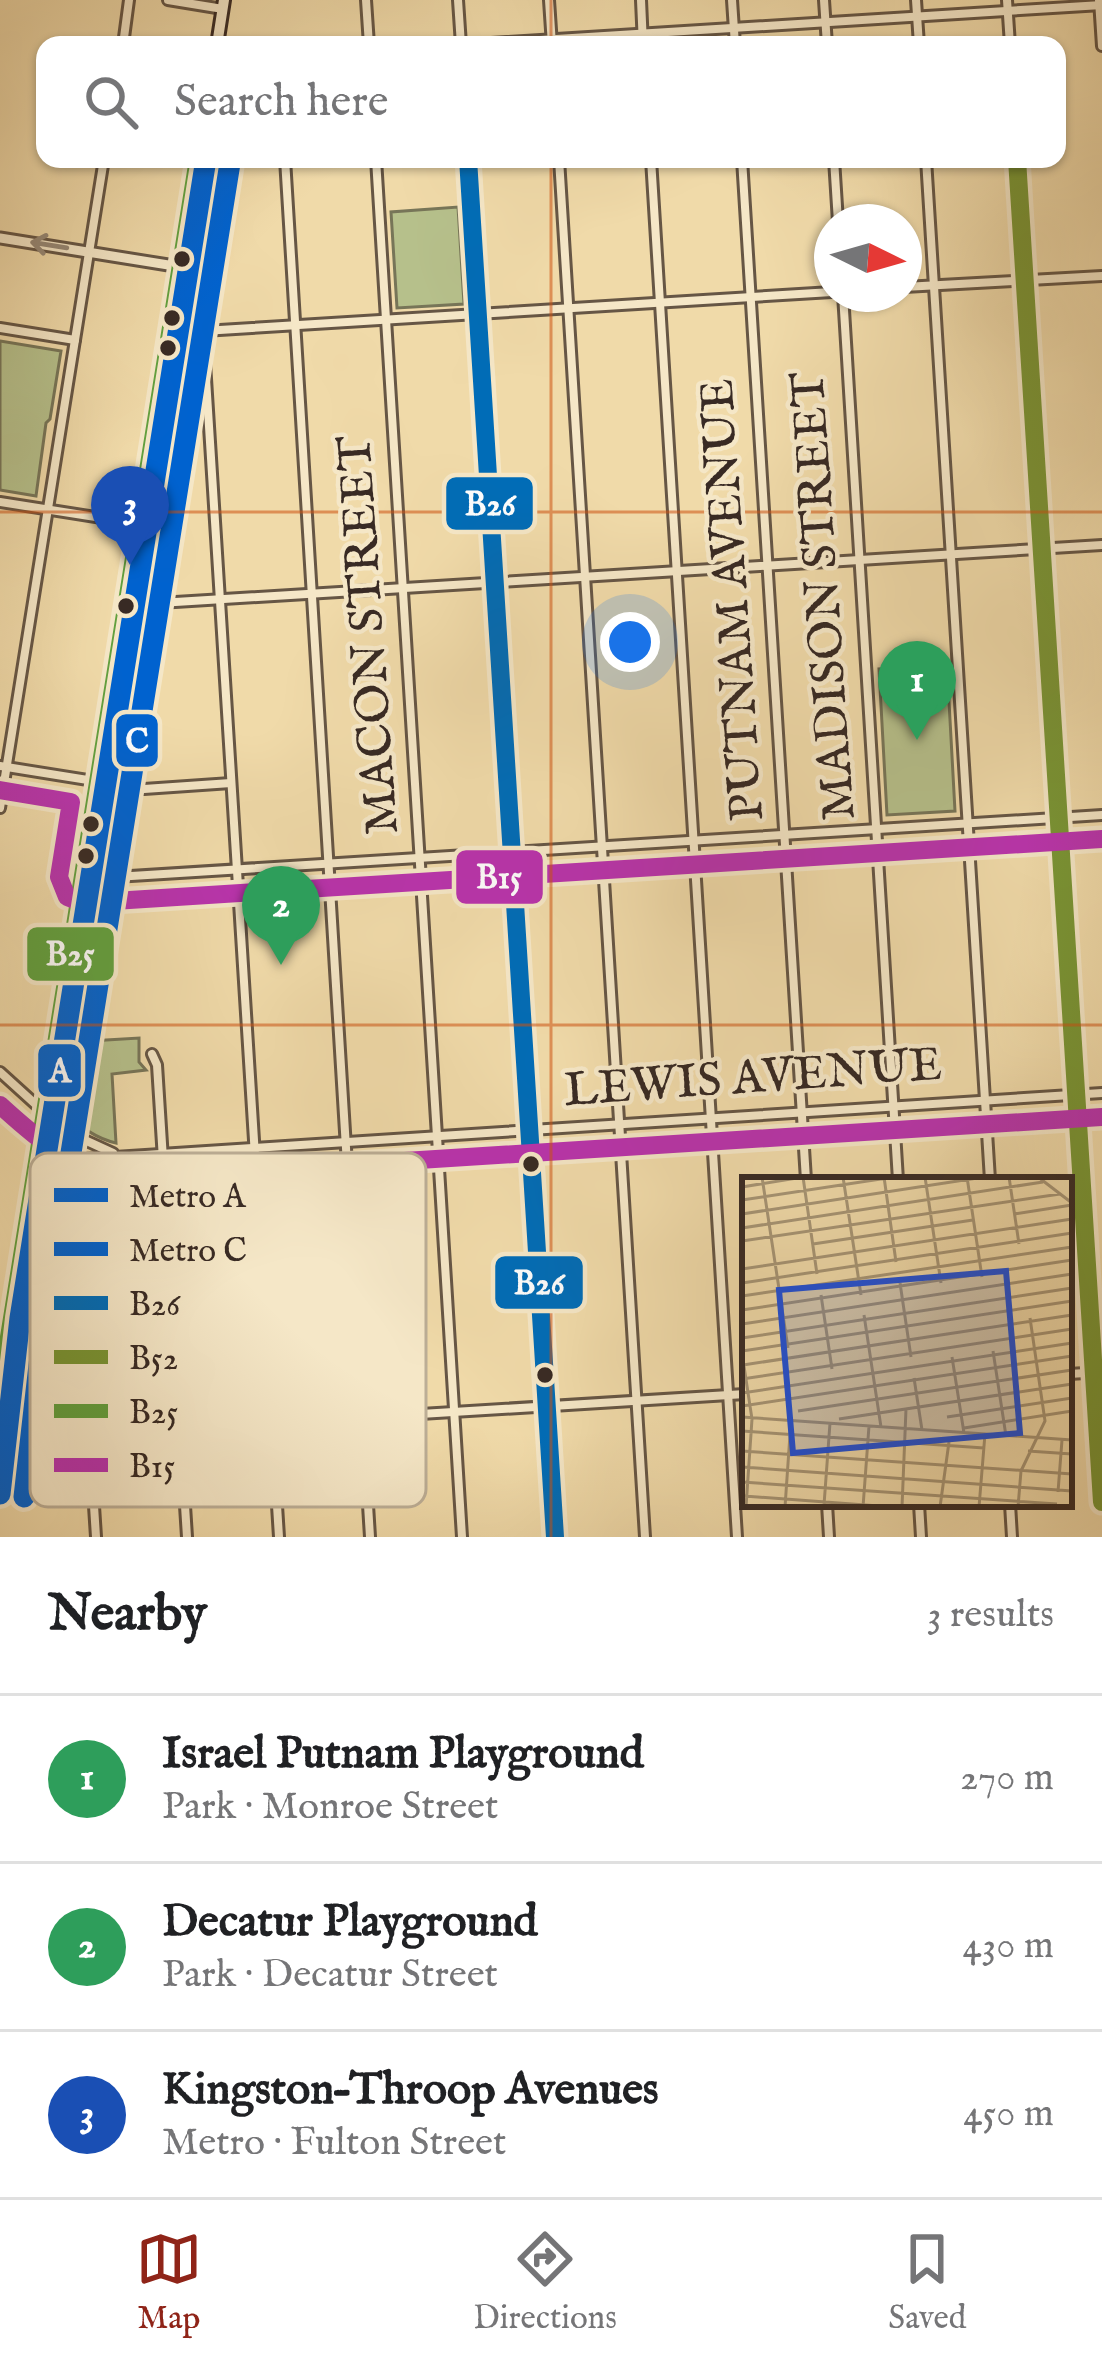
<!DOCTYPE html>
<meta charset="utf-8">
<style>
:root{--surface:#fff;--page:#f2f2f2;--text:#202124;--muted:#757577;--line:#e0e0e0;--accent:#8f2418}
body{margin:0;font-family:"IM FELL English",serif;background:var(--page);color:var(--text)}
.compass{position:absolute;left:814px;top:204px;width:108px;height:108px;border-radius:50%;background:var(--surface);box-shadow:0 3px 9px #0004;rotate:95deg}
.you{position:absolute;left:630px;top:642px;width:42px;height:42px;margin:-30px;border:9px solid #fff;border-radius:50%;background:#1a73e8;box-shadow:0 0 0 18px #1a73e833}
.badge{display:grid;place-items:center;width:78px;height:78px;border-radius:50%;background:var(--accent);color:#fff;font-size:39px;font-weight:700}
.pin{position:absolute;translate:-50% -99px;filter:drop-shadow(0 3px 6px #0008)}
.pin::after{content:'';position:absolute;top:63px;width:42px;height:36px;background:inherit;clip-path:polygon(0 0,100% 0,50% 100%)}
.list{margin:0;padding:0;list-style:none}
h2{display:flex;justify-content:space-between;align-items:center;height:156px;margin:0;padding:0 48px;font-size:51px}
h2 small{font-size:39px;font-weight:400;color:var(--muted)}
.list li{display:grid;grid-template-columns:78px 1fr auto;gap:36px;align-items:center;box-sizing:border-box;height:168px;padding:0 48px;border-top:3px solid var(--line)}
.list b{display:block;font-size:45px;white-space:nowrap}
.list p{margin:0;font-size:39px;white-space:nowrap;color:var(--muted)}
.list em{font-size:39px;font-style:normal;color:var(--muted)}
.icon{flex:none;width:66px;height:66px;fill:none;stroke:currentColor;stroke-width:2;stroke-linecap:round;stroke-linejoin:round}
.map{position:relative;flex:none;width:1102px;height:1537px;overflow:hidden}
.search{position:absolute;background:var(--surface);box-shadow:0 3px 9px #0004;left:36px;right:36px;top:36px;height:132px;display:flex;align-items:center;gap:30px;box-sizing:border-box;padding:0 42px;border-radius:24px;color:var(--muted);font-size:45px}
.sheet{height:660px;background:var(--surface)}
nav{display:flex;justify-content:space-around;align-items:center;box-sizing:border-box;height:168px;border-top:3px solid var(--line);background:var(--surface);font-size:33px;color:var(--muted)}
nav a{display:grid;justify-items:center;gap:6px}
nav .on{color:var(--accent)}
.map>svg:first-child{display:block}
.green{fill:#b6c08b;stroke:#777558;stroke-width:3}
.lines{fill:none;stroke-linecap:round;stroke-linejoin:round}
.minor-casing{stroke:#665645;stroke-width:14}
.tertiary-casing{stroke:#665645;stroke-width:15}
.secondary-casing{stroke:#382a24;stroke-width:16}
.minor{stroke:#f5e7c7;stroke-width:8}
.tertiary{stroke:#f5e7c7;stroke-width:9}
.secondary{stroke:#f5e7c7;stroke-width:10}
.bus-1-casing{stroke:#f5e7c7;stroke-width:27}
.bus-2-casing{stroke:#f5e7c7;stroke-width:27}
.bus-3-casing{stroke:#f5e7c7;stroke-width:27}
.bus-4-casing{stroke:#f5e7c7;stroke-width:27}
.bus-1{stroke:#006cb7;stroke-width:18}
.bus-2{stroke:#799534;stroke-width:18}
.bus-3{stroke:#62a03e;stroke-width:18}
.bus-4{stroke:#b933ad;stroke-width:18}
.metro-1-casing{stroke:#f5e7c7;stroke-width:30}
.metro-2-casing{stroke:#f5e7c7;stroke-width:30}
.metro-1{stroke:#0062cf;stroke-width:21}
.metro-2{stroke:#0062cf;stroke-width:21}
.oneway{stroke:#968876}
.grid{fill:none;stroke:#ce5210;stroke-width:3;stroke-opacity:0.55}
.bus-dot{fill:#382a24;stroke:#f5e7c7;stroke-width:4.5}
.labels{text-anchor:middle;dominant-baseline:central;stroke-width:9;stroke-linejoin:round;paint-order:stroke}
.street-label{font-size:48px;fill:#382a24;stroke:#f5e7c7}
.inset-road{fill:none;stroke:#a69474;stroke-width:3}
.view{fill:#1d4ed8;fill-opacity:0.15;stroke:#1d4ed8;stroke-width:6}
.inset-edge{fill:none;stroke:#382a24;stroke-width:6}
.key{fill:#f5e7c7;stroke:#bcae96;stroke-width:3}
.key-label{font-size:33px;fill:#382a24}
.line-badge{stroke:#f5e7c7;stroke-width:4.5}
.badge-label{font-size:33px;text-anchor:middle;font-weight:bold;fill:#fff}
</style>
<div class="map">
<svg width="1102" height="1537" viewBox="0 0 1102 1537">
<rect width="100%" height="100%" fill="#f0daa9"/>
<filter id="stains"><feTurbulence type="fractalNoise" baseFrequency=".00167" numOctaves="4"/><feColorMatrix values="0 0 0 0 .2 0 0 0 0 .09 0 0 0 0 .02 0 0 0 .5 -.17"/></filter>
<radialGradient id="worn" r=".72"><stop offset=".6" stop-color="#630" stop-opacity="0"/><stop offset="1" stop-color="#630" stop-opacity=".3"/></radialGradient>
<!-- green -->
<g class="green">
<path d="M458,207L464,304L397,308L391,212Z"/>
<path d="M0,341L61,351L50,419L46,423L36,496L0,490Z"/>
<path d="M947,665L955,811L887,815L879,669Z"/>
<path d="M139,1038V1062L146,1070L112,1074L116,1143C94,1138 79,1125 62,1111L71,1044L73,1055L74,1042L81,1041L83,1047L90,1046V1041Z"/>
<path d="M62,1169L78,1425L7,1429L49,1170Z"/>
</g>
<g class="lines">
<defs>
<g id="minor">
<path d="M168,0L223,9"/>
<path d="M366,0L369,45"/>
<path d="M458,0L461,45"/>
<path d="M549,0L552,45"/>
<path d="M641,0L643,45"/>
<path d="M732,0L735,45"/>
<path d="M824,0L827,45"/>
<path d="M916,0L919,45"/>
<path d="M1007,0L1010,45"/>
<path d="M1099,0L1102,46"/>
<path d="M123,45L129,0"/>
<path d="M460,45L1102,5"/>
<path d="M285,159L370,1537"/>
<path d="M376,159L462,1537"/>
<path d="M468,159L555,1537"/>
<path d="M559,159L645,1537"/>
<path d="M651,159L737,1537"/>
<path d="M742,159L806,1180"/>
<path d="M834,159L838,222"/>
<path d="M926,159L990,1180"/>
<path d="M1017,159L1102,1502"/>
<path d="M904,287L1102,276"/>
<path d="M843,294L898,1180"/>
<path d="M0,328L75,340"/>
<path d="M203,331L279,1537"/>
<path d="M171,333L832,292"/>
<path d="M0,502L140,524"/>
<path d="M127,605L1102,545"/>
<path d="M0,766L144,789L231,783"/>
<path d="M0,808L104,159"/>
<path d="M83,879L1102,815"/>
<path d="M152,1054L157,1065L187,1537"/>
<path d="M0,1072L65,1131L113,1153"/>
<path d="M72,1161L96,1537"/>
<path d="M38,1162L1102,1093"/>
<path d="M1069,1374L1102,1372"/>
<path d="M0,1440L745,1394"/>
<path d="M827,1504L829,1537"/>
<path d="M919,1504L921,1537"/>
<path d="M1010,1504L1012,1537"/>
</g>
<path id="tertiary" d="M0,238L181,267"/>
<g id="secondary">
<path d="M217,45L224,0"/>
<path d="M0,1393L198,159"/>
</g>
</defs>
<!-- minor casing -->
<use href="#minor" class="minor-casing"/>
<!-- tertiary casing -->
<use href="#tertiary" class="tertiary-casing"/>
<!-- secondary casing -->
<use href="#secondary" class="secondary-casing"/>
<!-- minor -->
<use href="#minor" class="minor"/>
<!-- tertiary -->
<use href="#tertiary" class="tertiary"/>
<!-- secondary -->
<use href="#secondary" class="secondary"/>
<defs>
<path id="bus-1" d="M468,159L555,1537"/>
<path id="bus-2" d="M1017,159L1102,1502"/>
<path id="bus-3" d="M0,1393L198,159"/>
<g id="bus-4">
<path d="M0,790L71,802L59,877L67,897L82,903L1102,839"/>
<path d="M0,1105C35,1137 71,1168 119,1179L1102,1117"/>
</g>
</defs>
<!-- bus-1 casing -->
<use href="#bus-1" class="bus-1-casing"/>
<!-- bus-2 casing -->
<use href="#bus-2" class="bus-2-casing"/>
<!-- bus-3 casing -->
<use href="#bus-3" class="bus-3-casing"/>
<!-- bus-4 casing -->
<use href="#bus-4" class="bus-4-casing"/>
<!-- bus-1 -->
<use href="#bus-1" class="bus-1"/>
<!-- bus-2 -->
<use href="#bus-2" class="bus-2"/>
<!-- bus-3 -->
<use href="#bus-3" class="bus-3"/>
<!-- bus-4 -->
<use href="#bus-4" class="bus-4"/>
<defs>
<path id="metro-1" d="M0,1494L20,1318L206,159"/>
<path id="metro-2" d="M24,1497L44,1321L230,163"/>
</defs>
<!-- metro-1 casing -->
<use href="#metro-1" class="metro-1-casing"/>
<!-- metro-2 casing -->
<use href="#metro-2" class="metro-2-casing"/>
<!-- metro-1 -->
<use href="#metro-1" class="metro-1"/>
<!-- metro-2 -->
<use href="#metro-2" class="metro-2"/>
</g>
<!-- one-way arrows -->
<defs><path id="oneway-shaft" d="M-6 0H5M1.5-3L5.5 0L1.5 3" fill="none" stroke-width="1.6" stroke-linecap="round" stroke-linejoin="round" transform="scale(3)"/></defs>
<use class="oneway" href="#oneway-shaft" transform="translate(49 245) rotate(-171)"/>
<!-- grid -->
<path class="grid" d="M551,0V45M551,159V1537M0,512H1102M0,1025H1102"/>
<!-- markers -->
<g class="bus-dot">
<circle cx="182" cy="259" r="10"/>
<circle cx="172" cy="318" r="10"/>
<circle cx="168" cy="348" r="10"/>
<circle cx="126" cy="606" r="10"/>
<circle cx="91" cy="824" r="10"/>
<circle cx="86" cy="856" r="10"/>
<circle cx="531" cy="1164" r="10"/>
<circle cx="545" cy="1375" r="10"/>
</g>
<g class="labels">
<!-- street labels -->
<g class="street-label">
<text transform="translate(825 596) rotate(-94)">MADISON STREET</text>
<text transform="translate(734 600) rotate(-94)">PUTNAM AVENUE</text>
<text transform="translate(370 635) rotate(-94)">MACON STREET</text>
<text transform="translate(753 1079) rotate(-4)">LEWIS AVENUE</text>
</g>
</g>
<!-- overview -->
<g transform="translate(742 1177)">
<rect width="330" height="330" fill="#f0daa9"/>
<path class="inset-road" d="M20,0L46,171M101,0L119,118M142,0L154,85M183,0L199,106M225,0L240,100M267,0L277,67M296,0L330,26M0,10L61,0L75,97M0,23L152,0M0,37L242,0M272,37L330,28M0,51L301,5M0,64L318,17M71,67L231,43M0,92L330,42M0,106L330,56M158,106L169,180M79,118L90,192M0,119L330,70M0,133L330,83M122,138L139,250M0,147L330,97M0,161L330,111M0,174L330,124M251,174L264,259M0,176L10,242L4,330M210,180L222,256M1,188L330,138M172,201L180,253M0,202L330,152M0,216L330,166M0,229L330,179M56,234L330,193M0,240L330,263M205,240L330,221M97,242L330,207M222,251L330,234M0,254L242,271M0,274L330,297M286,274L330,277M0,290L330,314M279,294L303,244L288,141M0,305L315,327M316,315L320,263M2,319L150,330M82,328L88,246M43,330L49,243M121,330L127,249M160,330L164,232M198,330L207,265M237,330L243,257M276,330L279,294"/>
<path class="view" d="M264,94L278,256L51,276L37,113Z"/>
<rect width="330" height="330" class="inset-edge"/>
</g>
<!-- legend -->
<rect x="30" y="1153" width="396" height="354" rx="18" class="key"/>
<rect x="54" y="1188" width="54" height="14" fill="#0062cf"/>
<rect x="54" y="1242" width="54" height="14" fill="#0062cf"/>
<rect x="54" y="1296" width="54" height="14" fill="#006cb7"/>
<rect x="54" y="1350" width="54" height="14" fill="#799534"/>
<rect x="54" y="1404" width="54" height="14" fill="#62a03e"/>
<rect x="54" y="1458" width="54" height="14" fill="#b933ad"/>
<g class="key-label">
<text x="129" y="1207">Metro A</text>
<text x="129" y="1261">Metro C</text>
<text x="129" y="1315">B26</text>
<text x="129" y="1369">B52</text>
<text x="129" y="1423">B25</text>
<text x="129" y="1477">B15</text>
</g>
<g class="line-badge">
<rect x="444" y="475" width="91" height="57" rx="12" fill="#006cb7"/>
<rect x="114" y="712" width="46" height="57" rx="12" fill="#0062cf"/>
<rect x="454" y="848" width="91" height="58" rx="12" fill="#b933ad"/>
<rect x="25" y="925" width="91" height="58" rx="12" fill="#62a03e"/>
<rect x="36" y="1042" width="47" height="57" rx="12" fill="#0062cf"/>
<rect x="493" y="1254" width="92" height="57" rx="12" fill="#006cb7"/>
</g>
<g class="badge-label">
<text x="490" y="515">B26</text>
<text x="137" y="752">C</text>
<text x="499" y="888">B15</text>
<text x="70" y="965">B25</text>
<text x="60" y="1082">A</text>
<text x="539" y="1294">B26</text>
</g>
<rect width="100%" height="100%" filter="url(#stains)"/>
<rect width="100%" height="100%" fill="url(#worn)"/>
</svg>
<svg class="compass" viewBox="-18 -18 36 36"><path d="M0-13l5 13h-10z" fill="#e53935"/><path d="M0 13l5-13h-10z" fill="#757577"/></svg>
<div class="you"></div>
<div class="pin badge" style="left:917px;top:740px;background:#2e9e5b">1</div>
<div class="pin badge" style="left:281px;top:965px;background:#2e9e5b">2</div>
<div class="pin badge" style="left:130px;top:565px;background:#1a4fb4">3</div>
<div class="search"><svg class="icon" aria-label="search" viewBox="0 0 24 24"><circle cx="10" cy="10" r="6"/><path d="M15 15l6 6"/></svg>Search here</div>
</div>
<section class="sheet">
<h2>Nearby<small>3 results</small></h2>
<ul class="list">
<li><span class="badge" style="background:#2e9e5b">1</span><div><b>Israel Putnam Playground</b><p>Park · Monroe Street</p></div><em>270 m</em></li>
<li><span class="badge" style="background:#2e9e5b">2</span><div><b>Decatur Playground</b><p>Park · Decatur Street</p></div><em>430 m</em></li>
<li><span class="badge" style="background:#1a4fb4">3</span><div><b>Kingston–Throop Avenues</b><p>Metro · Fulton Street</p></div><em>450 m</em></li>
</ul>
</section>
<nav>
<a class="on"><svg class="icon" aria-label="map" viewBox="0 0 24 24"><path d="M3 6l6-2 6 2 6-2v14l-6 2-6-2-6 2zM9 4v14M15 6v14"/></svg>Map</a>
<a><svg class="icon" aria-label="directions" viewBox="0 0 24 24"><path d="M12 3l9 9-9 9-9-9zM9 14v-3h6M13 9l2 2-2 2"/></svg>Directions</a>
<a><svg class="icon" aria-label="saved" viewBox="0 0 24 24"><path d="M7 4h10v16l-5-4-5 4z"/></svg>Saved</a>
</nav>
